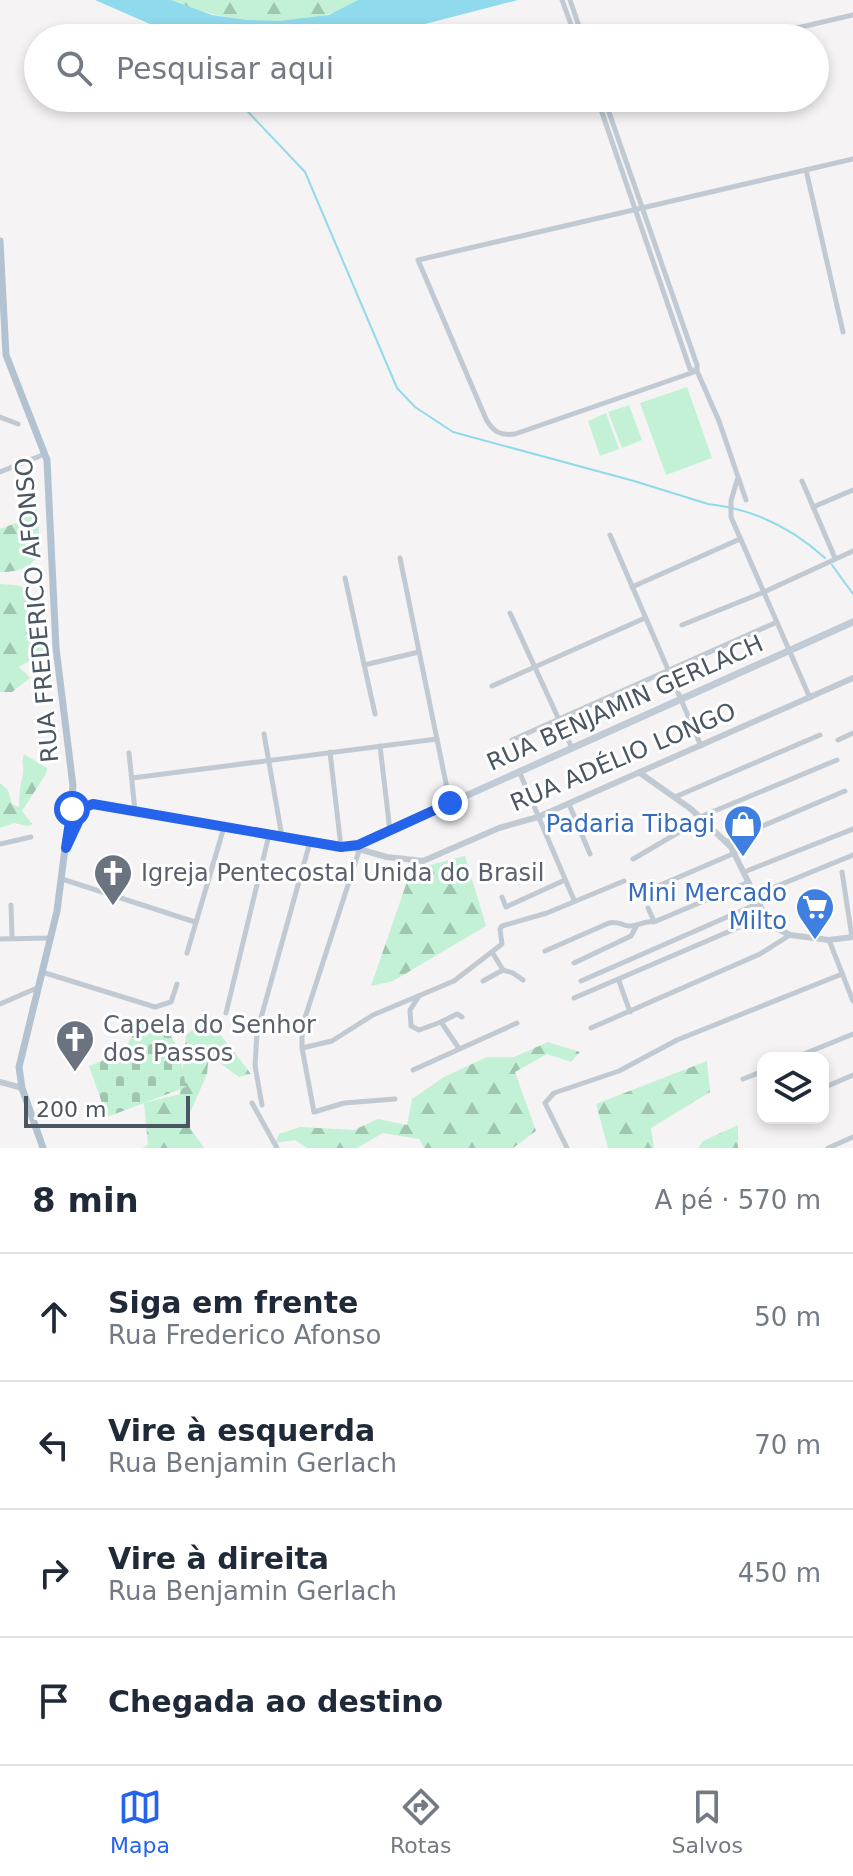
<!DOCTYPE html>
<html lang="pt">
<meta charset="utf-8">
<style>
:root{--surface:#fff;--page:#f6f6f7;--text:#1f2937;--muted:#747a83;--line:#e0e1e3;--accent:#2563eb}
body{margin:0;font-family:"DejaVu Sans",sans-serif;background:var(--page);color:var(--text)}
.controls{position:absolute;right:24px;bottom:24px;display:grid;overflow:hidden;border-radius:16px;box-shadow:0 4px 12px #0003}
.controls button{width:72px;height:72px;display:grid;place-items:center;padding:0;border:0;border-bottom:2px solid var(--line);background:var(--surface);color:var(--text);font:40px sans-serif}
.scale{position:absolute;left:24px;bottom:20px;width:166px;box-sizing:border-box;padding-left:8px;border:4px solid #4a5661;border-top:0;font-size:22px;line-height:28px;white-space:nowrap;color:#4a5661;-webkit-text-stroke:6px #fff;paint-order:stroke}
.stop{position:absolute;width:24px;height:24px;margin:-18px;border:6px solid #2563eb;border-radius:50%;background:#fff}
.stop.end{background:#2563eb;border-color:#fff;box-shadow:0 2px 8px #0008}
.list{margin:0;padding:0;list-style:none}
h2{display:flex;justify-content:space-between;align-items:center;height:104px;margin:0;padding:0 32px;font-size:34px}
h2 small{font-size:26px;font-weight:400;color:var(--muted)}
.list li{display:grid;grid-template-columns:52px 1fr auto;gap:24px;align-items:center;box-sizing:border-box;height:128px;padding:0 32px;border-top:2px solid var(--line)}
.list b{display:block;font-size:30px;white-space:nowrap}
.list p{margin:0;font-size:26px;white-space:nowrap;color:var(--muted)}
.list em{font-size:26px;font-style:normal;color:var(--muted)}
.icon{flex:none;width:44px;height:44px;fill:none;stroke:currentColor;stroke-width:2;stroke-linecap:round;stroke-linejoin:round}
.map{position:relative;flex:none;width:853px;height:1148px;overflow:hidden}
.search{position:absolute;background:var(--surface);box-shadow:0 4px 12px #0003;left:24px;right:24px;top:24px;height:88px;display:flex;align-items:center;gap:20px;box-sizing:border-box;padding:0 28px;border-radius:44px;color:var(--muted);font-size:30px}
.sheet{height:616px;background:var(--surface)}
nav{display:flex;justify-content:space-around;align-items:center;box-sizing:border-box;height:112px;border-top:2px solid var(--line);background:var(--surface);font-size:22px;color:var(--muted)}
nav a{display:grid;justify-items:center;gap:4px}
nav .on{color:var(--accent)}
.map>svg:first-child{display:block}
.grass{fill:#c3f1d5}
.forest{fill:url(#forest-firs)}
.cemetery{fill:url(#cemetery-stones)}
.water{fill:#90daee}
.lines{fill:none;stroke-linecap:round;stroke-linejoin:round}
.stream{stroke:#90daee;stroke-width:2}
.minor{stroke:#c1cad2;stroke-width:5}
.tertiary{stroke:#c1cad2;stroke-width:6}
.secondary{stroke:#c1cbd6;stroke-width:7}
.primary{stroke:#b3c2d1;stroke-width:7}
.route{stroke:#2563eb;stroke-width:10}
.labels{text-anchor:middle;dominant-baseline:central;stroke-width:6;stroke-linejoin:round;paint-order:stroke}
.street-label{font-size:24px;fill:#4a5661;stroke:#fff}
.shop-label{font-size:24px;fill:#366cbe;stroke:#fff;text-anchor:end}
.worship-label{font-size:24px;fill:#5b616d;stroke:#fff;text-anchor:start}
</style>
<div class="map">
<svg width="853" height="1148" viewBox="0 0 853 1148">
<defs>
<pattern id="forest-firs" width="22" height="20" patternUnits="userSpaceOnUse" patternTransform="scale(2)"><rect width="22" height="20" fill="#c3f1d5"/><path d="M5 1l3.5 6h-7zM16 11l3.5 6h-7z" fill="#a0c6b0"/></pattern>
<pattern id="cemetery-stones" width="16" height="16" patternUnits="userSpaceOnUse" patternTransform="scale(2)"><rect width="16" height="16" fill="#c3f1d5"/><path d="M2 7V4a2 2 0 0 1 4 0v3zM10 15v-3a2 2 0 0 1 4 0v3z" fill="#a0c6b0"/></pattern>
</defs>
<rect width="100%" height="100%" fill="#f5f3f3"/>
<!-- grass -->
<g class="grass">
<path d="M687,387L712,458L666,475L640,403Z"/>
<path d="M629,405L642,440L622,448L608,412Z"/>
<path d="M606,413L619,449L600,456L588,421Z"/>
</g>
<!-- forest -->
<g class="forest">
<path d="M171,0H358C312,34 220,23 171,0Z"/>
<path d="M37,509C40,545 47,572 0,572V529L16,523Z"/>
<path d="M0,584C6,585 14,584 20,586C37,592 48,633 48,650L19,667L30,678L12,692H0Z"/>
<path d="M24,754L47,768L46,774L22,811L32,824L28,826L14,823L0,828V783L8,790L12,804L19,807C19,795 20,785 23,774C24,766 21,762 24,754Z"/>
<path d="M465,856L486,926L393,981L371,986L411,870Z"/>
<path d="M208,1019L251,1074L239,1077L209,1055L207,1074L186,1122L204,1148H142L148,1145L144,1103L180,1094L186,1035Z"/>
<path d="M548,1042L580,1052L571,1062L547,1054L515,1072L536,1131L513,1148H424L419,1139L383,1133L357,1148H307L295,1140L275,1143L279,1134L300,1127L354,1130L378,1119L407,1125L412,1099L444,1077L487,1057H514Z"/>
<path d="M707,1061L710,1092L651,1128L654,1148H608L596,1104Z"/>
<path d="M738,1125V1148H698L703,1141Z"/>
</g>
<!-- cemetery -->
<path class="cemetery" d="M153,1019L162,1021L179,1050L186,1087L107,1117L89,1066L124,1052L138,1024Z"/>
<!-- water -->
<path class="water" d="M95,0H171L212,15L247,20L279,21L329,15L358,0H518L425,24L384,38H182Z"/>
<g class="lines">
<!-- stream -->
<g class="stream">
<path d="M235,98L305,172L397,388L415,407L453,432L634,481L708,504C754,509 791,527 825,558"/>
<path d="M832,565L853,594"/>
</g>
<!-- minor -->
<g class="minor">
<path d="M562,0L576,38"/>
<path d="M570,0L583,38"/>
<path d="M754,38L853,15"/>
<path d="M597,98L690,369L696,371"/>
<path d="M604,98L697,365V371L719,421L746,500"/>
<path d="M806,170L843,332"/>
<path d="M697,371L515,434C501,436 493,432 486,419L418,260L853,159"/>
<path d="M0,417L18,424"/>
<path d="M0,472L45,454"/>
<path d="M737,480L731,501V517L810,698"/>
<path d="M802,481L835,558"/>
<path d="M813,507L853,490"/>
<path d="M610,535L701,746"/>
<path d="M400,558L450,803"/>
<path d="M345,578L375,714"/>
<path d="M632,587L740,539"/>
<path d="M510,613L572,748"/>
<path d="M682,625L764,592L853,551"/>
<path d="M364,665L419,652"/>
<path d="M492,686L645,618"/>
<path d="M264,734L282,837"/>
<path d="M512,740L777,622"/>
<path d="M838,740L853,733"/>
<path d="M380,746L390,831"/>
<path d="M330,752L341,847"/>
<path d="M129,753L135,811"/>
<path d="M519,771L574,900"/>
<path d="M132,778L437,739"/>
<path d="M675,797L820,735"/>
<path d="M569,804L590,854"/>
<path d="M700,817L837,760"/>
<path d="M725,842L845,791"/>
<path d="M0,844L31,837"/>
<path d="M359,851L302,1027V1048L314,1112L344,1103L395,1099"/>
<path d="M633,859C656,846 678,832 703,819"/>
<path d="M744,872L853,829"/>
<path d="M842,872L852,937"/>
<path d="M62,879L195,922"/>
<path d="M658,886L735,853"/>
<path d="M755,895L853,855"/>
<path d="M502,897L506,907L565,880"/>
<path d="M11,905L12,937"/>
<path d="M648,908L654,921"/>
<path d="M0,939L51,938"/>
<path d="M829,940L853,1001"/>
<path d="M545,951L609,923C618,921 621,925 629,926C638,927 644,920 654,922L749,882"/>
<path d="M492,952L503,970L513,973L523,980"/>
<path d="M187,953L224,827"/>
<path d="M574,963L631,936L637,925"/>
<path d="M42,972L155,1007L171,1002L177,984"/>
<path d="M483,981L503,970"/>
<path d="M581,981L759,903"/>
<path d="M619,981L630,1012"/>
<path d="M419,996L410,1010L411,1026L419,1030L441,1022L458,1047"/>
<path d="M574,998L765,916"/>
<path d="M0,1004L37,988"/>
<path d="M226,1013L269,835"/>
<path d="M441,1022L457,1014L462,1017"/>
<path d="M591,1028L760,954L790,935"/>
<path d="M302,1048L332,1041L373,1015L454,981L502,944L500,929L502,926L547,913L624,881"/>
<path d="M794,1058L853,1034"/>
<path d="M413,1070L517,1023"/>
<path d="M743,1079L763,1071"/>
<path d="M823,1088L853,1075"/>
<path d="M252,1103L277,1148"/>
<path d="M262,1105L255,1066L257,1032L310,842"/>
<path d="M567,1148L545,1103L554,1093L619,1071L677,1040L842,974"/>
<path d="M828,1148L853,1137"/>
</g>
<!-- tertiary -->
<g class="tertiary">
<path d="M640,773L691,809L731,847L765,916L776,928L790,935L829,940L853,937"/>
<path d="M351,847L387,857L423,861L499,828L538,817L853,678"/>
<path d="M0,1082L22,1088"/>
</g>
<!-- secondary -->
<path class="secondary" d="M66,848L82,812L93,804L330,846H354L853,622"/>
<!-- primary -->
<path class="primary" d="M0,241L6,355L47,460L56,648L73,786L57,911L19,1067L22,1088L43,1148"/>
</g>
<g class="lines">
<!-- route -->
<path class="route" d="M72,809L66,848L85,807L93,804L341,847L358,845L450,803"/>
</g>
<!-- icons -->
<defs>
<symbol id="shop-pin" viewBox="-11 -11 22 30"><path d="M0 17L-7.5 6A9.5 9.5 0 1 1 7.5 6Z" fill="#3f7fe0" stroke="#fff"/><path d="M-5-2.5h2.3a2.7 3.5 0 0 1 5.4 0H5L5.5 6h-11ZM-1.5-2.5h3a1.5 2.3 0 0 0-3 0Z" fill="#fff"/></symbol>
<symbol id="church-pin" viewBox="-11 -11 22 30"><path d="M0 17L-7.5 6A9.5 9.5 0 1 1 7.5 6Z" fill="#6b7280" stroke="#fff"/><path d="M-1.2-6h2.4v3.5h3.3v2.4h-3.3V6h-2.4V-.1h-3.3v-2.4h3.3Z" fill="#fff"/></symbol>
<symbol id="supermarket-pin" viewBox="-11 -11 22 30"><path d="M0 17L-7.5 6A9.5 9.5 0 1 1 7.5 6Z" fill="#3f7fe0" stroke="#fff"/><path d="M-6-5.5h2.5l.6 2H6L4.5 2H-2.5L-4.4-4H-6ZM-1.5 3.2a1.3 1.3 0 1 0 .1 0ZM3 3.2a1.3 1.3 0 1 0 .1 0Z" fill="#fff"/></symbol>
</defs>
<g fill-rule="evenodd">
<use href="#shop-pin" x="721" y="802" width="44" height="60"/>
<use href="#church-pin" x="91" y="851" width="44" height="60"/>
<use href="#supermarket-pin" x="793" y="885" width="44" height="60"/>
<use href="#church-pin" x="53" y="1017" width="44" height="60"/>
</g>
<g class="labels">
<!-- street labels -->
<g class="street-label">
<text transform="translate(37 610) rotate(-95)">RUA FREDERICO AFONSO</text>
<text transform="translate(625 703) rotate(-24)">RUA BENJAMIN GERLACH</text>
<text transform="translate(623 757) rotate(-23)">RUA ADÉLIO LONGO</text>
</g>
<!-- shop labels -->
<g class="shop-label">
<text x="715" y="824">Padaria Tibagi</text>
<text x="787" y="893">Mini Mercado<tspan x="787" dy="28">Milto</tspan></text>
</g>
<!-- worship labels -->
<g class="worship-label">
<text x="141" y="873">Igreja Pentecostal Unida do Brasil</text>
<text x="103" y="1025">Capela do Senhor<tspan x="103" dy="28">dos Passos</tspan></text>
</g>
</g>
</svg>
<div class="controls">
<button><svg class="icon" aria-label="layers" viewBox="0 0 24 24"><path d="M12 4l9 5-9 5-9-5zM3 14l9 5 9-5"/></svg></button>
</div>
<div class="scale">200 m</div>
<div class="stop" style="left:72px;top:809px"></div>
<div class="stop end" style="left:450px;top:803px"></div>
<div class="search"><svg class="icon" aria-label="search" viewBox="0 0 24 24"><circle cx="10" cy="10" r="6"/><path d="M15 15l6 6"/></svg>Pesquisar aqui</div>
</div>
<section class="sheet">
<h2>8 min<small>A pé · 570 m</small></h2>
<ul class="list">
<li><svg class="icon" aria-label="ahead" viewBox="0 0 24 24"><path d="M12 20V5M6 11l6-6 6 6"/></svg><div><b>Siga em frente</b><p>Rua Frederico Afonso</p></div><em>50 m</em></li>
<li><svg class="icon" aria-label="left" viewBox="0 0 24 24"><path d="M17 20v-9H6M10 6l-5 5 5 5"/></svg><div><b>Vire à esquerda</b><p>Rua Benjamin Gerlach</p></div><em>70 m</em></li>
<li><svg class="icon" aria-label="right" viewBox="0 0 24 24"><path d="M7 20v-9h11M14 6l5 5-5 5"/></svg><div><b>Vire à direita</b><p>Rua Benjamin Gerlach</p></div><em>450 m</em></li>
<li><svg class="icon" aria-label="arrive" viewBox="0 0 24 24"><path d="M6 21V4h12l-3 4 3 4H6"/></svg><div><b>Chegada ao destino</b></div></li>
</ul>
</section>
<nav>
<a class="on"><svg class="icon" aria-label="map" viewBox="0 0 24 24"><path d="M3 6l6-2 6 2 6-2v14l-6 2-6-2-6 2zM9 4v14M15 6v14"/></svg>Mapa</a>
<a><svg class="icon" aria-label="directions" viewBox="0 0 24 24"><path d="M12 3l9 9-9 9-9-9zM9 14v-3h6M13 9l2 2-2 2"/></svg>Rotas</a>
<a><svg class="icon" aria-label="saved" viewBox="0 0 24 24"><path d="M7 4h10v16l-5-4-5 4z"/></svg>Salvos</a>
</nav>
